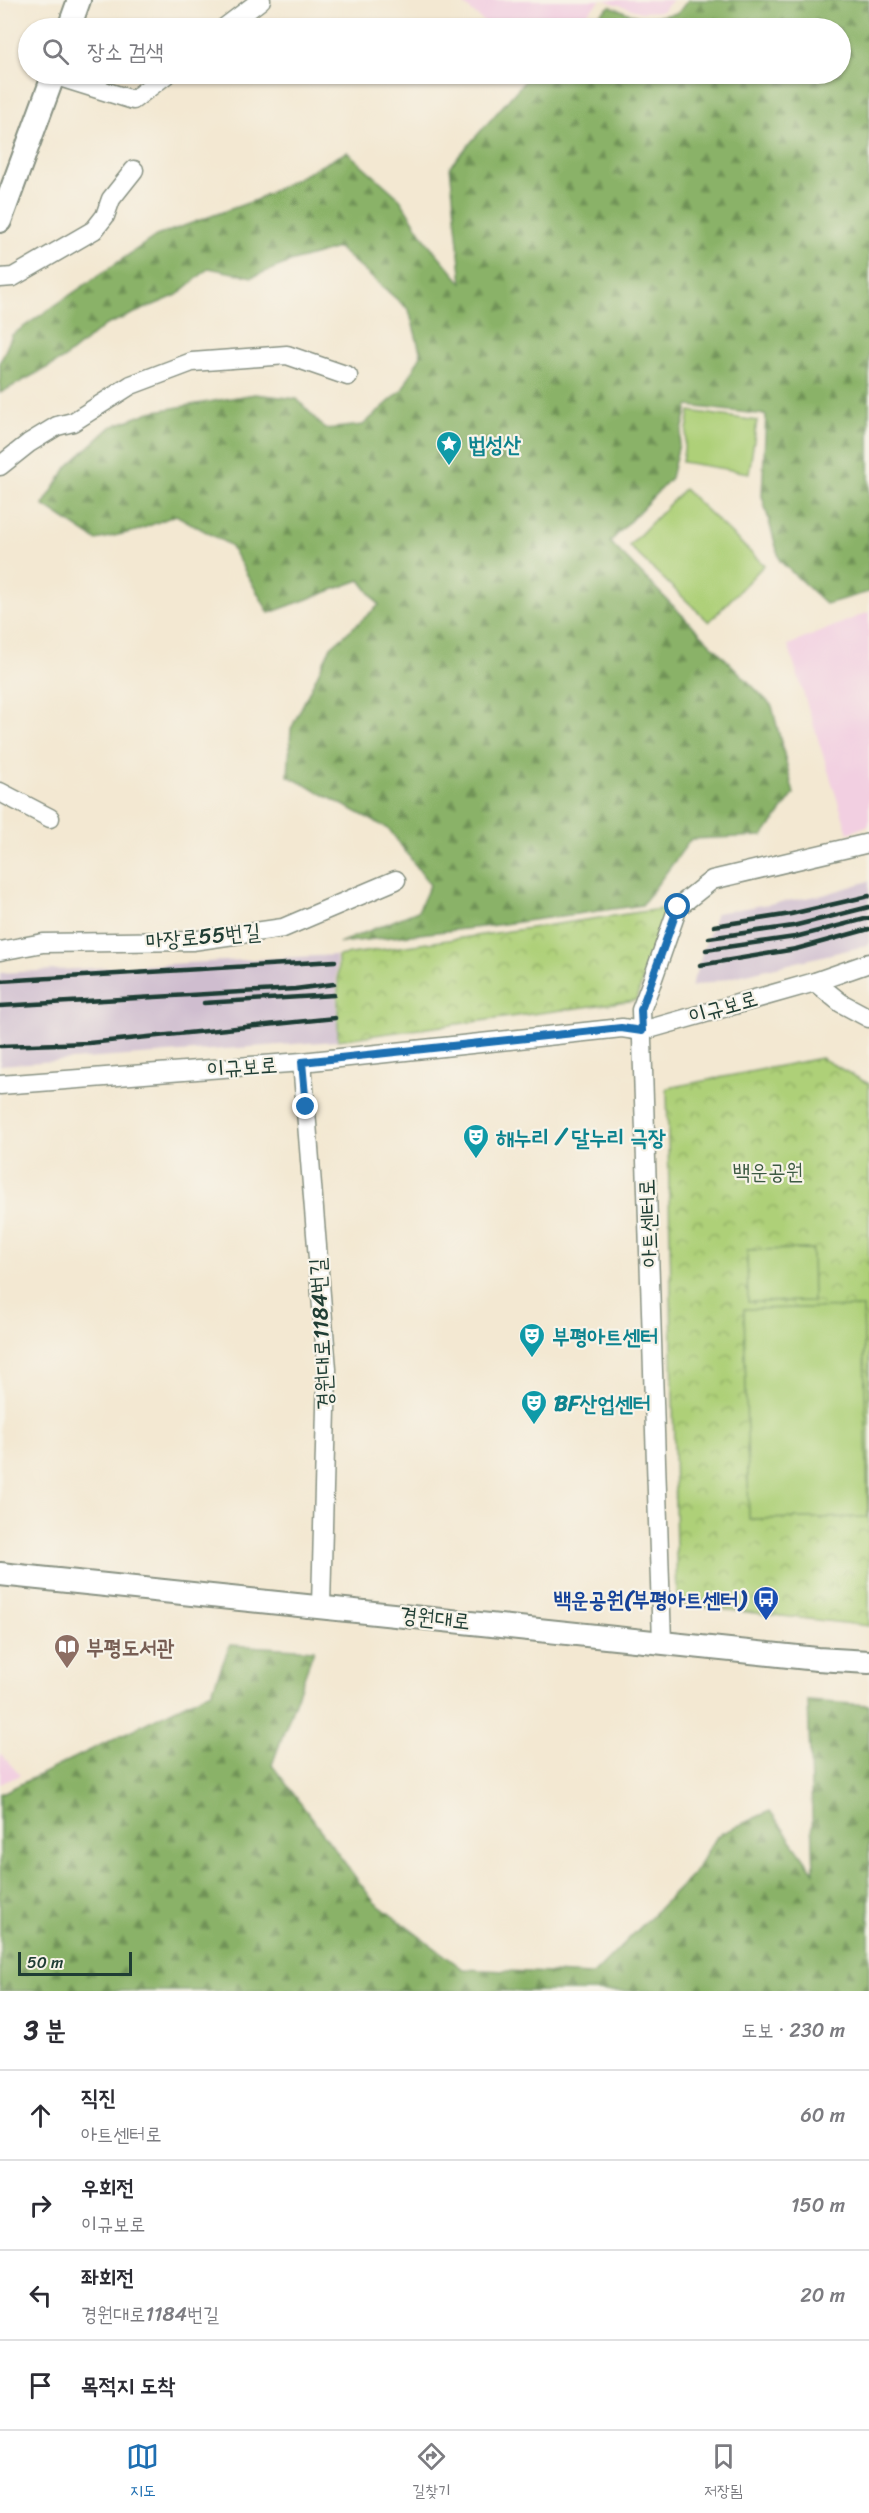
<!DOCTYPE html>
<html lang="ko">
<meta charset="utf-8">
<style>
:root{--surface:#fff;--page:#f7f7f7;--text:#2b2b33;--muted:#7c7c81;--line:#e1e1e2;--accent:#1f6fb2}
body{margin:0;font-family:Sriracha,"Poor Story",sans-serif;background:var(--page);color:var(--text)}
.scale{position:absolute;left:18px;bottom:15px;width:114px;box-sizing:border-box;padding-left:6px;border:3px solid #1f3d34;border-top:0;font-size:16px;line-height:21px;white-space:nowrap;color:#1f3d34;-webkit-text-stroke:4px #f7f3e8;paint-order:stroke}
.stop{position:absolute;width:18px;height:18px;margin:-14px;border:4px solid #1f6fb2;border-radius:50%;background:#fff}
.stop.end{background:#1f6fb2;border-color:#fff;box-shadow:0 2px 6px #0008}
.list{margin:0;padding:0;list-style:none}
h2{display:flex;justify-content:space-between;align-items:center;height:78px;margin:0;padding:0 24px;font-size:26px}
h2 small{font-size:20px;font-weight:400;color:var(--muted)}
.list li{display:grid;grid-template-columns:39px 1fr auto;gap:18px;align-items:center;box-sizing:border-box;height:90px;padding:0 24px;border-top:2px solid var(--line)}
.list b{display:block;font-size:22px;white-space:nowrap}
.list p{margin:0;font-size:20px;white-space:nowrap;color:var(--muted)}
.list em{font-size:20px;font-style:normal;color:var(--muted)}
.icon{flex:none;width:33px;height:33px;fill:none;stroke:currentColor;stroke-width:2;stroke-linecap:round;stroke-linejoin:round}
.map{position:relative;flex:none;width:869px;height:1991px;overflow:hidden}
.search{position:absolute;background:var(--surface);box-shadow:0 2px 4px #0004;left:18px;right:18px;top:18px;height:66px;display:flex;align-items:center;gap:15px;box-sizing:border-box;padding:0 21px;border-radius:33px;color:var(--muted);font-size:22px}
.sheet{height:438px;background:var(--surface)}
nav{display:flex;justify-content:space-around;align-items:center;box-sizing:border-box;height:84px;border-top:2px solid var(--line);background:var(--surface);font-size:16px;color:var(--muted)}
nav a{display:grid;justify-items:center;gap:3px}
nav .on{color:var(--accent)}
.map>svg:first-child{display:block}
.built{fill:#f2cfe1}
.industrial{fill:#cfbdcf}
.forest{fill:url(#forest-firs);stroke:#54784e;stroke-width:1.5}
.park{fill:url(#park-crowns);stroke:#668656;stroke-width:1.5}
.pitch{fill:#aed078;stroke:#668656;stroke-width:1.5}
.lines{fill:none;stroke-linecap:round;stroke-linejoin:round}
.minor-casing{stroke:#899283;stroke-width:21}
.major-casing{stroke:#899283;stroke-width:26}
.minor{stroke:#fff;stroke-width:18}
.major{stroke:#fff;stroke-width:22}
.rail{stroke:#1f3d34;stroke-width:4.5}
.minor-bridge-casing{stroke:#899283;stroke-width:21;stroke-linecap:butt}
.minor-bridge{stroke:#fff;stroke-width:18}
.route{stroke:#1f6fb2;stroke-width:8}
.labels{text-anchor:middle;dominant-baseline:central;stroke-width:4.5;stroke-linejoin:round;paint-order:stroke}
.culture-label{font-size:22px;font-weight:bold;fill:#0d838f;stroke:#f7f3e8;text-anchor:start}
.street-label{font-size:22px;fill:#1f3d34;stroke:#f7f3e8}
.park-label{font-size:22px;fill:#3c5a42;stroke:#f7f3e8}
.transit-label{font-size:22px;font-weight:bold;fill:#164399;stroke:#f7f3e8;text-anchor:end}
.education-label{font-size:22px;font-weight:bold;fill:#785e54;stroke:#f7f3e8;text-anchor:start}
</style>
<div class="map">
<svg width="869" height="1991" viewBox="0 0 869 1991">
<defs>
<pattern id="forest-firs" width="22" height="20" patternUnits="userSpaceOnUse" patternTransform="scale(1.5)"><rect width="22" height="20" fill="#8ab268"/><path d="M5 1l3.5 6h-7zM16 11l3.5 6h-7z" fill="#709256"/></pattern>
<pattern id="park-crowns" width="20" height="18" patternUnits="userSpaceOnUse" patternTransform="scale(1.5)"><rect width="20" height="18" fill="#aed078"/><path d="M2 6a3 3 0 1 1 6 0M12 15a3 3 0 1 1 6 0" fill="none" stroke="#8daa63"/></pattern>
</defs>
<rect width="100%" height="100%" fill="#f7f3e8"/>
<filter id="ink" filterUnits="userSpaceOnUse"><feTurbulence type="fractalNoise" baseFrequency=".0167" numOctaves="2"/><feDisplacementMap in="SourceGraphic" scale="12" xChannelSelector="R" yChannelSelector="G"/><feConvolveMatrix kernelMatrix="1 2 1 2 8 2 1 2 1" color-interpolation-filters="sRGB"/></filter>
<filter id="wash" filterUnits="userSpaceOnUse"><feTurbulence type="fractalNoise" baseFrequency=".008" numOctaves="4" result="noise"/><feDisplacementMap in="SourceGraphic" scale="24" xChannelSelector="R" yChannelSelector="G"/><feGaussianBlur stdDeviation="1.35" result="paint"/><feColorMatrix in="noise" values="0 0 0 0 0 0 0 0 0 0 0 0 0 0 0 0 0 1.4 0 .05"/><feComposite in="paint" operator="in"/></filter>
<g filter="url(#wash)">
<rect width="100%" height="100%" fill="#f3e8d2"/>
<!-- built -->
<g class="built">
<path d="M459,0H601L571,28H491Z"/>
<path d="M604,0H673L662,11L641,12Z"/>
<path d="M869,612V825L848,833L788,645Z"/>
<path d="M0,1753L20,1775L0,1784Z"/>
</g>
<!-- industrial -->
<g class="industrial">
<path d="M869,881V945L691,987L716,913L823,895Z"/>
<path d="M336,955L337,1041L0,1065V973Z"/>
</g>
<!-- forest -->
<g class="forest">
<path d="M688,0H869V592L826,604L780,561L762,496L766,415L688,406L671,478L610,542L772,706L794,794L763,836L691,839L642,905L482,927L339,943L418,911L430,885L389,829L288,776L291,729L331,647L379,605L360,580L269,613L230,545L176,515L136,531L96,540L43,505L68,466L111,427L150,412L255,394L297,399L325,429L363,425L402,390L421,355L409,310L338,248L293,261L252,277L209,268L177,295L104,326L63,359L0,393V363L12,335L156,236L256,200L347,152L399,198L427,242L462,283L450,166L531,74H840V28H583L610,6L644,19L678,13Z"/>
<path d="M230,1645L314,1650L272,1765L374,1902L463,1969L593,1975L692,1875L718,1835L770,1811L814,1872L808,1701L869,1705V1991H0V1794L212,1691Z"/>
</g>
<!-- park -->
<g class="park">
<path d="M668,908L636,1000L338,1040V956Z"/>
<path d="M821,1058L869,1084V1626L677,1604L667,1088Z"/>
</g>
<!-- pitch -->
<g class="pitch">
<path d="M690,411L757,421L749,473L682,462Z"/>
<path d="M684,489L764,565L709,622L629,546Z"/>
<path d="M812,1249L813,1301L748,1302L747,1250Z"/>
<path d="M863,1307L868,1517L749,1519L744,1309Z"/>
</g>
</g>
<g filter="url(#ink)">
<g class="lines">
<defs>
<g id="minor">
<path d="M224,28L261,0"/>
<path d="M53,75L133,100L167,74"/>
<path d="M0,278L13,277L94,230L105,216L111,199L134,170"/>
<path d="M0,466L29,443L57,426L73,422L131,385L192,362L287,355L348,376"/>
<path d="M0,792L50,818"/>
<path d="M678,907L712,880L869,843"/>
<path d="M0,951L43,943L192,941L283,928L396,880"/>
<path d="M815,982L841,1003L869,1018"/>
<path d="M651,984L641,1010L662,1642"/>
<path d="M302,1062L327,1369L321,1606"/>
<path d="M0,1085L302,1062L622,1028L642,1031L815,982L869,963"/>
</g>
<g id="major">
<path d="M69,28L79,0"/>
<path d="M0,221L54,74"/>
<path d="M0,1574L817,1659L869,1662"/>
</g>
</defs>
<!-- minor casing -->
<use href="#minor" class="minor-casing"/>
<!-- major casing -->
<use href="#major" class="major-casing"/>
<!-- minor -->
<use href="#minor" class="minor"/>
<!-- major -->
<use href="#major" class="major"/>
<!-- rail -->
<g class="rail">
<path d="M714,926L791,914L869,896"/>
<path d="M709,938L793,926L869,907"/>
<path d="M706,950L795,937L869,918"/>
<path d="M700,965L796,949L869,929"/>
<path d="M0,981L335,961"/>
<path d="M204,1003L334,995"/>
<path d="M0,1006L295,989L334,984"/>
<path d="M0,1046L89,1043L335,1018"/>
</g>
<defs>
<path id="minor-bridge" d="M651,984L678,907"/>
</defs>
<!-- minor-bridge casing -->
<use href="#minor-bridge" class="minor-bridge-casing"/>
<!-- minor-bridge -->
<use href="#minor-bridge" class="minor-bridge"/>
</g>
</g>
<g class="lines" filter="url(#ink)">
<!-- route -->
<path class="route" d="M306,1107L302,1062L621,1028L642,1031L641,1010L678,907"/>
</g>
<!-- icons -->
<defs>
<symbol id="sight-pin" viewBox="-11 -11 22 30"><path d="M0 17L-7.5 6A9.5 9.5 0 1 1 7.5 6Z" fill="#0f9aa8" stroke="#f7f3e8"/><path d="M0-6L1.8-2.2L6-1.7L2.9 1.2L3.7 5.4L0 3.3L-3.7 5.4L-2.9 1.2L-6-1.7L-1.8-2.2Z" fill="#fff"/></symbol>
<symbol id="theatre-pin" viewBox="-11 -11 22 30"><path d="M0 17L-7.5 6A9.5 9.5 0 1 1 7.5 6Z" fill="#0f9aa8" stroke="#f7f3e8"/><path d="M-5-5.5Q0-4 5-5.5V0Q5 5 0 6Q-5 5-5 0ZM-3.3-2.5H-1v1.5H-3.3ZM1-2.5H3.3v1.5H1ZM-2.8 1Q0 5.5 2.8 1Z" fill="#fff"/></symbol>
<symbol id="bus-pin" viewBox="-11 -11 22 30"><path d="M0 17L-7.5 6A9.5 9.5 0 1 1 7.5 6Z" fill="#1a4fb4" stroke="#f7f3e8"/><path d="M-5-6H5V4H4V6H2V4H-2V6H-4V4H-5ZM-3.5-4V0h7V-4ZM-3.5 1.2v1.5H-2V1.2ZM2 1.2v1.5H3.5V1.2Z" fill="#fff"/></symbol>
<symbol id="library-pin" viewBox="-11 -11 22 30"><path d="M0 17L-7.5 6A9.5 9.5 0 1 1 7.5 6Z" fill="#8d6e63" stroke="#f7f3e8"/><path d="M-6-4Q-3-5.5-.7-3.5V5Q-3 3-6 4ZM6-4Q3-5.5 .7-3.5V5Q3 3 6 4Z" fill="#fff"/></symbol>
</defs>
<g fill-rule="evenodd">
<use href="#sight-pin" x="434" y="429" width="30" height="40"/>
<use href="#theatre-pin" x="461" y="1122" width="30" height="40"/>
<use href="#theatre-pin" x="517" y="1321" width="30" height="40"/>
<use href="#theatre-pin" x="519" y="1388" width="30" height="40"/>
<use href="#bus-pin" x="751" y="1584" width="30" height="40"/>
<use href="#library-pin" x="52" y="1632" width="30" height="40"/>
</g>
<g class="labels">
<!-- culture labels -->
<g class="culture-label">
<text x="468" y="444">법성산</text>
<text x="496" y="1137">해누리 / 달누리 극장</text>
<text x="552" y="1336">부평아트센터</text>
<text x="554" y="1403">BF산업센터</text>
</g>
<!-- street labels -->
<g class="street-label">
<text transform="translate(203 936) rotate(-5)">마장로55번길</text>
<text transform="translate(723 1007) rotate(-16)">이규보로</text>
<text transform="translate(242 1067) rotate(-4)">이규보로</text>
<text transform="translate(648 1223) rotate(-92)">아트센터로</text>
<text transform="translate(321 1334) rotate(-93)">경원대로1184번길</text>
<text transform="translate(435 1618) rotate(6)">경원대로</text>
</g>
<!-- park labels -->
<g class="park-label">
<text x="768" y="1171">백운공원</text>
</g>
<!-- transit labels -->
<g class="transit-label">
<text x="746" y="1599">백운공원(부평아트센터)</text>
</g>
<!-- education labels -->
<g class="education-label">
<text x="86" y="1647">부평도서관</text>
</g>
</g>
</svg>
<div class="scale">50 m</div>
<div class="stop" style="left:678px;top:907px"></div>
<div class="stop end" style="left:306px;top:1107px"></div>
<div class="search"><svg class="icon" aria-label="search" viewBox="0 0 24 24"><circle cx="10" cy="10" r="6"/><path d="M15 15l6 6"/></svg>장소 검색</div>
</div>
<section class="sheet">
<h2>3 분<small>도보 · 230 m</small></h2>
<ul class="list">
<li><svg class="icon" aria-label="ahead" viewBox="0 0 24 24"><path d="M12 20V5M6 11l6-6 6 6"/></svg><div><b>직진</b><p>아트센터로</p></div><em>60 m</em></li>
<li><svg class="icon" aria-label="right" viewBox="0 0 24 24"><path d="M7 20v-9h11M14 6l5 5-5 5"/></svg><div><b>우회전</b><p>이규보로</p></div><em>150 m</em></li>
<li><svg class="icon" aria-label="left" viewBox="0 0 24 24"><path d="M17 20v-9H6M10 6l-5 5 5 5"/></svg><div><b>좌회전</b><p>경원대로1184번길</p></div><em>20 m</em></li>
<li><svg class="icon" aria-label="arrive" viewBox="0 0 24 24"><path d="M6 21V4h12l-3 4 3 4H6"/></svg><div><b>목적지 도착</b></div></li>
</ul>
</section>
<nav>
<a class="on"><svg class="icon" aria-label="map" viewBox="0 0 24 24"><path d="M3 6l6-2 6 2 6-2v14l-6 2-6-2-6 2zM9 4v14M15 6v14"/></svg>지도</a>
<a><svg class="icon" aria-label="directions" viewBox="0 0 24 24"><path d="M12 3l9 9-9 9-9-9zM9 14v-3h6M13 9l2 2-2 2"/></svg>길찾기</a>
<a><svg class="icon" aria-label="saved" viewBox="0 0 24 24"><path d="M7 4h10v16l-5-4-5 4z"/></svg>저장됨</a>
</nav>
